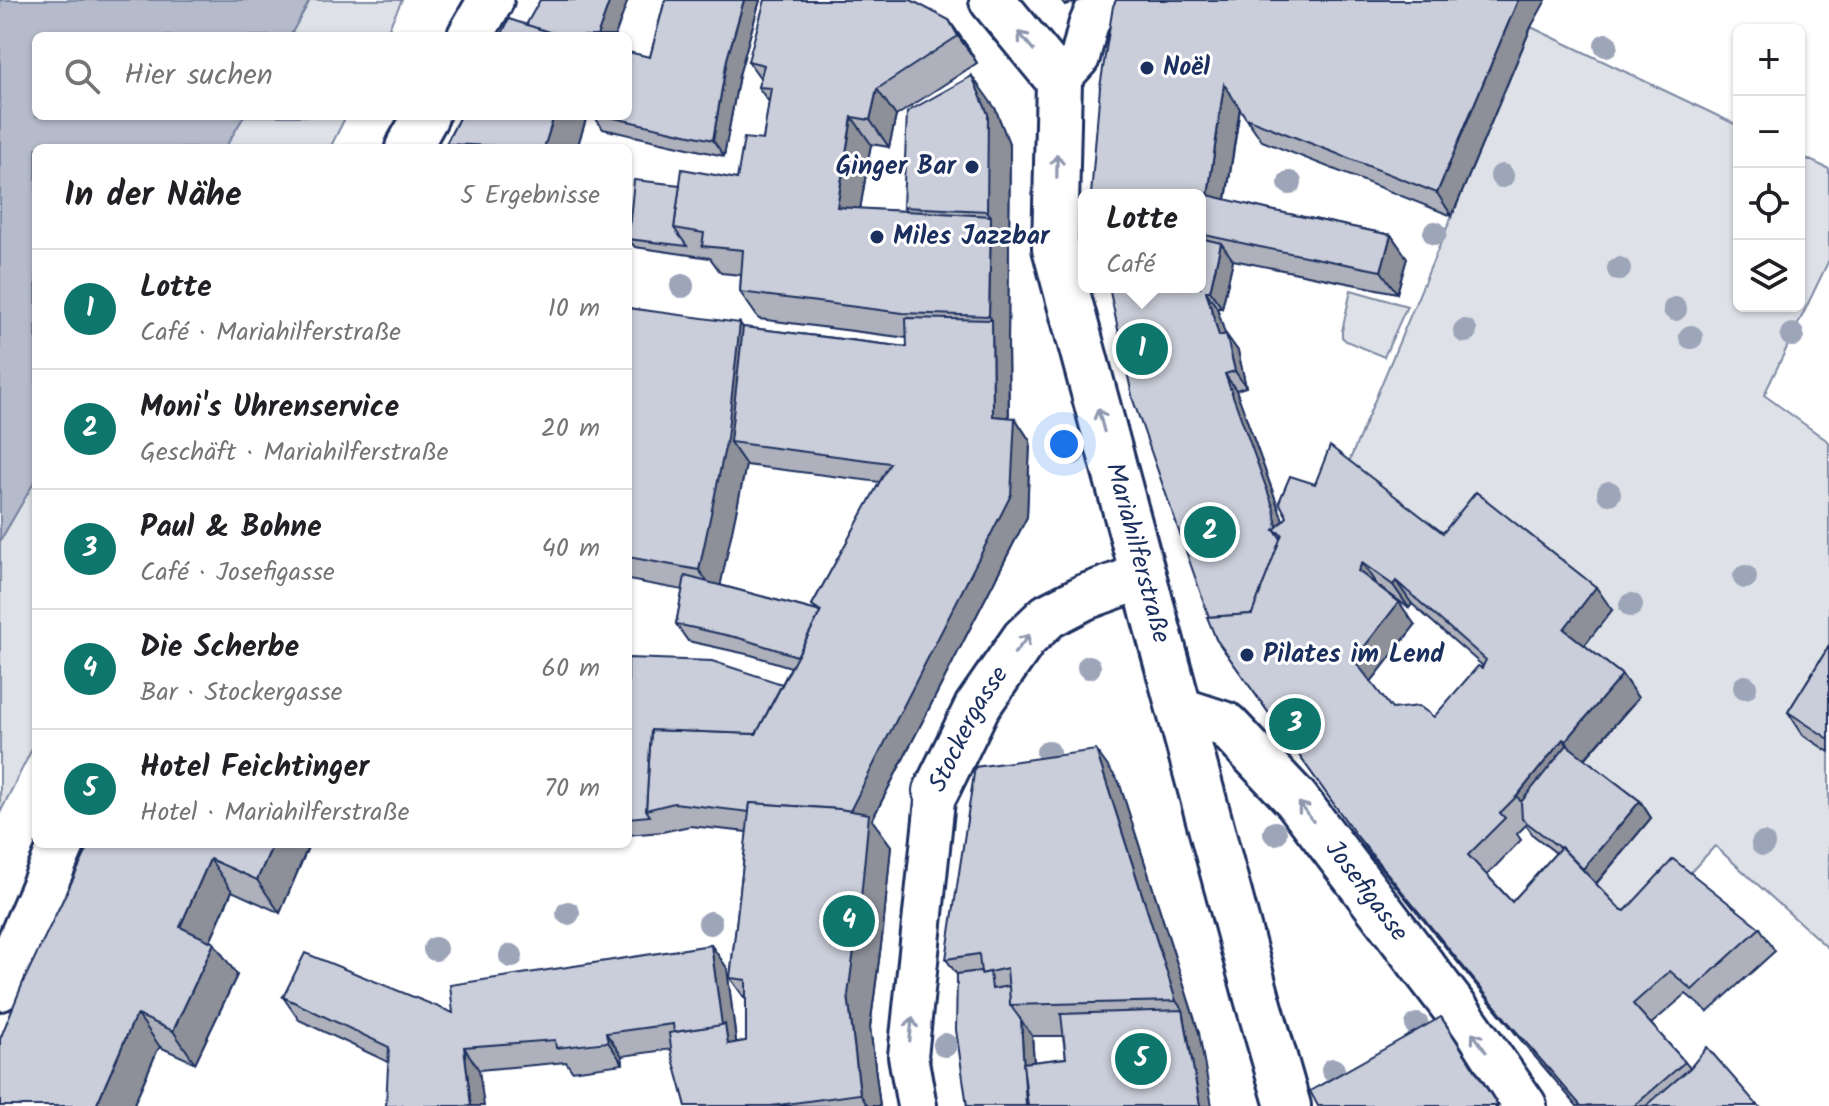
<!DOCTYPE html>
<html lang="de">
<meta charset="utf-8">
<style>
:root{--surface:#fff;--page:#f2f2f2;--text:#202124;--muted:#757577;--line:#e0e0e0;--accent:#0f766e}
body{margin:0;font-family:Kalam,sans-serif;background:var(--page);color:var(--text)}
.controls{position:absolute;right:24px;top:24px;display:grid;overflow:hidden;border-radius:12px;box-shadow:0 2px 6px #0004}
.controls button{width:72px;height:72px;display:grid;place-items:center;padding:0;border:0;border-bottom:2px solid var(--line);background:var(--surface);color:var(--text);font:40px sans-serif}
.you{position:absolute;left:1064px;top:444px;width:28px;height:28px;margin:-20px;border:6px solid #fff;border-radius:50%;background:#1a73e8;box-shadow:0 0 0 12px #1a73e833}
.badge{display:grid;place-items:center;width:52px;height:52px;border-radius:50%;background:var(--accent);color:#fff;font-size:26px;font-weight:700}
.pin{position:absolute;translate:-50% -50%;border:4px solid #fff;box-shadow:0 2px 8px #0006}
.popup{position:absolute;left:1078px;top:189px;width:128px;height:104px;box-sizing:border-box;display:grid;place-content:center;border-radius:12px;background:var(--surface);filter:drop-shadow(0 2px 6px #0005);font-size:26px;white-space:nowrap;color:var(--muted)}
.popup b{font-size:30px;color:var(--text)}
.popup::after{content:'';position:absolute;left:50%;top:100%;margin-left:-16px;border:16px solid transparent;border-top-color:var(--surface)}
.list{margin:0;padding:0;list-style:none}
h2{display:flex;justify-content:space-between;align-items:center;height:104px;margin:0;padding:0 32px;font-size:34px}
h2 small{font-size:26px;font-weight:400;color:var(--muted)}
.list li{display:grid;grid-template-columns:52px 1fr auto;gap:24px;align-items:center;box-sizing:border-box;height:120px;padding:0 32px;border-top:2px solid var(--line)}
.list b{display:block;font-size:30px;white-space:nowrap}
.list p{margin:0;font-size:26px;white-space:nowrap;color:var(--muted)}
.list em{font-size:26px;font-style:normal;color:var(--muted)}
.icon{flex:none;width:44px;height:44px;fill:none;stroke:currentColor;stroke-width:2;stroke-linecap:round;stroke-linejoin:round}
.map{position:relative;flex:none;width:1829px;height:1106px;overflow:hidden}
.search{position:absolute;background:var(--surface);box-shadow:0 2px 6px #0004;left:32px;top:32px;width:600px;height:88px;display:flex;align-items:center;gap:20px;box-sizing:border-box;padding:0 28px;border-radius:12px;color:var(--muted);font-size:30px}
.panel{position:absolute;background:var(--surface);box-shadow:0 2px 6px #0004;left:32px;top:144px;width:600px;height:704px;border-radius:12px}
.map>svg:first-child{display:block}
.green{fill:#dee1e7;stroke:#7c88a2;stroke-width:2}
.water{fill:#b5bbca;stroke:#77839f;stroke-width:2}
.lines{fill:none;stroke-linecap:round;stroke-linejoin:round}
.pedestrian-casing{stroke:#1b2f5e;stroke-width:44}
.minor-casing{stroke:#1b2f5e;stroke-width:50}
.primary-casing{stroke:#1b2f5e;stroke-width:50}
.pedestrian{stroke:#fff;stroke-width:38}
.minor{stroke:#fff;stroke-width:44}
.primary{stroke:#fff;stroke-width:44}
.tree{fill:#9da5b9}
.wall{fill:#aeb1bb;stroke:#1b2f5e;stroke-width:2;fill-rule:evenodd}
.shaded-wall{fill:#8d9099;stroke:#1b2f5e;stroke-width:2}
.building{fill:#caceda;stroke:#1b2f5e;stroke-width:2;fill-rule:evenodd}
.oneway{stroke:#8d97ae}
.poi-dot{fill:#1b2f5e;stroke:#fff;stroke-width:3}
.labels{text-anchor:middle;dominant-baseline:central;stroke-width:6;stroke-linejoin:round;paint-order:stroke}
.poi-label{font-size:26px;font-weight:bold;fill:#1b2f5e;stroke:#fff;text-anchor:start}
.street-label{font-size:26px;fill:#1b2f5e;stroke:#fff}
</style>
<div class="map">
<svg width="1829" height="1106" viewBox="0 0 1829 1106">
<rect width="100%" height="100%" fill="#fff"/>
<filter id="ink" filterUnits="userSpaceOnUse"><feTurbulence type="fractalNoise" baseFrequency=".0125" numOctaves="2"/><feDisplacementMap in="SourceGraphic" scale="16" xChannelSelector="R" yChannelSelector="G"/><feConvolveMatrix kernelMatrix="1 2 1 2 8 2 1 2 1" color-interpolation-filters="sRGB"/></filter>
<g filter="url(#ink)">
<!-- green -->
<g class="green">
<path d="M310,0H402L385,36H290Z"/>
<path d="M1531,27L1739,126V306H1799V155L1829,169V260L1764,395L1829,442V949L1715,846L1636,931L1593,887L1581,763L1637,698L1580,651L1612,610L1459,556L1346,469Z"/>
<path d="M244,116H346L330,148H225Z"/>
<path d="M1351,290L1407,306L1384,357L1346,341L1342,337V331Z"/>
<path d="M36,479V741L0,813V541Z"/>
</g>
<!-- water -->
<path class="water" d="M0,0H310L290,36H36V116H244L225,148H36V479L0,541Z"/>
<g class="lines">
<defs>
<g id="pedestrian">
<path d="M1059,81L1080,58L1088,26L1099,0"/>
<path d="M917,1106L908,1056L936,791"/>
</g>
<g id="minor">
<path id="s1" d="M992,0L1059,81L1055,248L1257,998L1288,1106"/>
<path id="s2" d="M1180,710L1226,725L1296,799L1463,1019L1524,1106"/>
<path id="s3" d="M936,791L977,707L1024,639L1048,616L1085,597L1143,576"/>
</g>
<g id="primary">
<path d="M470,36L491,0"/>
<path d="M408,148L426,116"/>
<path d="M0,988L62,844"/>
</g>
</defs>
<!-- pedestrian casing -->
<use href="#pedestrian" class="pedestrian-casing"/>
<!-- minor casing -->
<use href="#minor" class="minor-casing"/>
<!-- primary casing -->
<use href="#primary" class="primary-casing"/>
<!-- pedestrian -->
<use href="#pedestrian" class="pedestrian"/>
<!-- minor -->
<use href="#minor" class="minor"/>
<!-- primary -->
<use href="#primary" class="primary"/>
</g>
<!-- trees -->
<g class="tree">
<circle cx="1606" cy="45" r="12"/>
<circle cx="1502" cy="176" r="12"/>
<circle cx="1290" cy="183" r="12"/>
<circle cx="1435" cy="233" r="12"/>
<circle cx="1619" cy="269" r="12"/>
<circle cx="682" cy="286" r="12"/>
<circle cx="1675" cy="309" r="12"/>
<circle cx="1465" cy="331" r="12"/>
<circle cx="1792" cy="335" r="12"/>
<circle cx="1691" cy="337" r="12"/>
<circle cx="1073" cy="453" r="12"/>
<circle cx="1609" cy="493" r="12"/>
<circle cx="1745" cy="577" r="12"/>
<circle cx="1631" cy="605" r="12"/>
<circle cx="1089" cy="667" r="12"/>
<circle cx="1745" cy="687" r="12"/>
<circle cx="1048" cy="752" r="12"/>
<circle cx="1275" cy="833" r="12"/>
<circle cx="1763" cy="844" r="12"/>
<circle cx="568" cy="913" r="12"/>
<circle cx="710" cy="923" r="12"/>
<circle cx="435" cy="949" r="12"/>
<circle cx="511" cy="956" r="12"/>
<circle cx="1417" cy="1025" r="12"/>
<circle cx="945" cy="1045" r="12"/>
<circle cx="1333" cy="1070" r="12"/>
</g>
<!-- wall -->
<g class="wall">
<path d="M665,0H760L739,75L724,156L603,129L594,116H628L650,57Z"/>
<path d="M1061,0H1083L1065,5Z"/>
<path d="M949,20L977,63L896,116L889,147L871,144L860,209L906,211L903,207L995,108L1010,146L1008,343L1009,418H1015L1030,441L1027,517L872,820L891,846L883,930L870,1027L880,1106H686L672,1049L622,1056L623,1064L572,1071L566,1062L479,1070L388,1062L299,1020L283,997L453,1013L711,945L727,968L736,1041L737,1042L746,1041V1000L730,978L747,832L690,826L662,832L628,835V658L782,684L791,667L751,655L688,641L676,624L683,590L628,580V308L743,327L907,347V338L759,319L740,292L741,275L721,273L710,258L635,247L628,239L680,185L737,179L763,140L769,102L758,87L761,79L748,61ZM746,465L880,482L812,605L817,611L720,585Z"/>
<path d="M1531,27L1452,216L1262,141L1240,109L1226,200L1270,210L1391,235L1407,258L1397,293L1233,260L1222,308H1217L1225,335L1238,351L1246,387L1236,390L1283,520L1443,533L1612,610L1584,645L1622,675L1638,698L1585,759L1640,801L1651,818L1596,884L1620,909L1625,911L1760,928L1775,951L1708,1012L1686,994L1651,1024L1690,1068L1758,1106H1577L1525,1045L1372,857L1216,639L1209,617L1200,287V195L1100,87ZM1377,585L1409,608L1412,604L1483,666L1434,717L1392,709L1371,682L1415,625ZM1526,825L1533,835L1556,853L1512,902L1487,875L1521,840L1517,834Z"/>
<path d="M460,116H587L577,148H448L446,144Z"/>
<path d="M1829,646V752L1803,735L1788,712Z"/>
<path d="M1119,782L1199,1033L967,1106L957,975L946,959ZM1032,1036H1063L1066,1058L1034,1062Z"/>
<path d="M90,844H306L308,847L280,913L232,891L210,941L214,943L237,975L195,1063L160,1047L157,1051L133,1106Z"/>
</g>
<!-- shaded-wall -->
<g class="shaded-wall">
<path d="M610,0H628L615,36H597Z"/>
<path d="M744,0H760L739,75L724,156L713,140L727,59Z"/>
<path d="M1518,0H1546L1531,27L1452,216L1437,193Z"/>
<path d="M949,20L968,47L977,63L958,36Z"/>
<path d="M972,76L995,108L1010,146L1008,343L1009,438L993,416L992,320L989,316L991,216L987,211Z"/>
<path d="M1224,84L1240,107L1223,218L1208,195Z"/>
<path d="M877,89L896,116L889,147L870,120Z"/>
<path d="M554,116H587L577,148H544Z"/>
<path d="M852,117L871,144L856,234L837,207Z"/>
<path d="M1391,235L1407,258L1397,293L1381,271Z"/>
<path d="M1221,243L1233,260L1222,308L1210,291Z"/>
<path d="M1206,291L1217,308L1231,353L1219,336Z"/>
<path d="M740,323L759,350L730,442L746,465L718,597L699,570Z"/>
<path d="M1226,334L1238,351L1246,387L1235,371Z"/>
<path d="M1225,374L1236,390L1285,526L1282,534L1278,532Z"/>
<path d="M1015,418L1030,441L1027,517L872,820L891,846L883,930L870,1027L880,1106H868L860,1094L848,995L846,818Z"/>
<path d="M1362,563L1377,585L1358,571Z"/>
<path d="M1396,581L1412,604L1409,608L1393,585Z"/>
<path d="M1596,587L1612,610L1580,651L1564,629Z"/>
<path d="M1399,602L1415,625L1370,683L1354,660Z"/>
<path d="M1622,675L1638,698L1581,763L1566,741Z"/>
<path d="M1563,739L1579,761L1532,818L1517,796Z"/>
<path d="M1096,750L1119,782L1199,1033L1212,1106H1200L1183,1010L1176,1001Z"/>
<path d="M1640,801L1651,818L1593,887L1582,870Z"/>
<path d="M273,844H306L308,847L280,913L257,880Z"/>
<path d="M210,859L232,891L202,959L180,927Z"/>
<path d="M214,943L237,975L195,1063L173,1031Z"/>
<path d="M711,945L727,968L736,1041L747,1056L728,1044L723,1036Z"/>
<path d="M138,1015L160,1047L157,1051L133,1106H96L134,1019Z"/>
<path d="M1441,1017L1457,1040L1499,1106H1498Z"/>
<path d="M1021,1020L1032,1036L1037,1106H1026Z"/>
<path d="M606,1033L622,1056L623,1064L608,1042Z"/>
<path d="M464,1047L479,1070L484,1106H471Z"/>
</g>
<!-- building -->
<g class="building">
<path d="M540,0H610L597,36H561L526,25Z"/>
<path d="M665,0H744L727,59L713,140L605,116H628V52L650,57Z"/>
<path d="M765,0H911L949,20L958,36L877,89L870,120L852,117L837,207L991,216L989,316L903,313L740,292L743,250L702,246L704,233L674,228L682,169L737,179L744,138L763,140L771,88L758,87L764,65L748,61Z"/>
<path d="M1116,0H1518L1437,193L1246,118L1224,84L1208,195L1270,210L1391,235L1381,271L1260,247L1200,234V195H1091L1100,87L1113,6Z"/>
<path d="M509,19L561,36H501Z"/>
<path d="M972,76L988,114L987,211L903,207L907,112Z"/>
<path d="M460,116H554L544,148L446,144Z"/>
<path d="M634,180L680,185L674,228L687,246L628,239Z"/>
<path d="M1200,238L1221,243L1210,291H1206L1219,336L1226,334L1235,371L1225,374L1274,509L1277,527L1274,530L1281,538L1252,614L1209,617L1133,400L1109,287H1200Z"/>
<path d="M628,308L740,323L727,438L699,570L628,557Z"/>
<path d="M906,318L992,320L993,416L1015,418L1011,495L850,811L839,809L750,803L749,812L674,803L646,810L651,730L756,734L821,611L812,605L890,463L730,442L743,327L907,347Z"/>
<path d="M1330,446L1443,533L1476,492L1596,587L1564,629L1622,675L1566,741L1563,739L1517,796L1500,813L1505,818L1468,855L1512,902L1561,847L1620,909L1625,911L1673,859L1760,928L1692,990L1670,971L1633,1004L1685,1062L1634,1106H1581L1509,1023L1356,835L1216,639L1207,617L1252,614L1282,534L1274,530L1287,517L1279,502L1290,476L1315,484ZM1362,563L1393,585L1396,581L1486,660L1482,668L1478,666L1434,717L1419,706L1392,709L1354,660L1399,602L1358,571Z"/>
<path d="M685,576L817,611L820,613L797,656L739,638L676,624Z"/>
<path d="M1829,646V739L1788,712Z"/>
<path d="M628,658L712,661L782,684L756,734L651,730L646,810L650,816L628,818Z"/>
<path d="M1567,745L1640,801L1583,869L1561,847L1560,848L1522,819L1521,802Z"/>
<path d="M1096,750L1176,1001L1010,1005L1007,968L981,974L979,954L946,959L975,767Z"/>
<path d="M750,803L839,809L869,814L861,898L848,995L860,1094L771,1106H686L672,1055L669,1033L725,1024L728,1044L746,1041V980L730,978Z"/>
<path d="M90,844H273L257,880L210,859L180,927L214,943L173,1031L138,1015L134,1019L96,1106H0V1039L24,980Z"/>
<path d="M711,945L722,1025L674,1032L673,1024L606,1033L608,1042L556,1048L555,1040L464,1047L471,1106H386L389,1047L283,997L305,953L453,1013L450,985Z"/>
<path d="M981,971V974L990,972L992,989L1009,986L1010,1005L1021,1020L1026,1106H967L956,1030L957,974Z"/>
<path d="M1183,1010L1200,1106H1028L1023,1063L1066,1058L1061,1014Z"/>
<path d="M1441,1017L1498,1106H1318L1310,1091Z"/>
<path d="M1707,1047L1758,1106H1646L1690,1068Z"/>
</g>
<!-- one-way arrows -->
<defs><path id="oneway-shaft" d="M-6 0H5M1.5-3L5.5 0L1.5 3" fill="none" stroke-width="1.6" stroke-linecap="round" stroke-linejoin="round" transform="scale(2)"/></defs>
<g class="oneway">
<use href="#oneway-shaft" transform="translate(1026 41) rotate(-130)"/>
<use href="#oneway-shaft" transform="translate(1057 166) rotate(-89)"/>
<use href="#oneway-shaft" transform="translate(1101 420) rotate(-105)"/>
<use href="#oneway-shaft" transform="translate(1022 644) rotate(-51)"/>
<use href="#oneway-shaft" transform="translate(1306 812) rotate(-127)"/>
<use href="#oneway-shaft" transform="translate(911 1029) rotate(-84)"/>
<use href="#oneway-shaft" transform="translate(1479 1042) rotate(-125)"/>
</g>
</g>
<!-- markers -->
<g class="poi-dot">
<circle cx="1147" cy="68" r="8"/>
<circle cx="972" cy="167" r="8"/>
<circle cx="877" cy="237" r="8"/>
<circle cx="1247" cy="655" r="8"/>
</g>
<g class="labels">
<!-- poi labels -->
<g class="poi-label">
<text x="1163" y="68">Noël</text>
<text x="956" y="167" text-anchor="end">Ginger Bar</text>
<text x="893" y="237">Miles Jazzbar</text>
<text x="1263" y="655">Pilates im Lend</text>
</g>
<!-- street labels -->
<g class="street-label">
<text stroke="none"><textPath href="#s1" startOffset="588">Mariahilferstraße</textPath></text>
<text stroke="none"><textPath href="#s3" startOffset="70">Stockergasse</textPath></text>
<text stroke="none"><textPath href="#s2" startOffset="266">Josefigasse</textPath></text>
</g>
</g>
</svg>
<div class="controls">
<button>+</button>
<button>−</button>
<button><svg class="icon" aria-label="locate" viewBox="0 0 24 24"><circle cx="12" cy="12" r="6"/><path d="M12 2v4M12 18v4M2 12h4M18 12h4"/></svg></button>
<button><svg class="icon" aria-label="layers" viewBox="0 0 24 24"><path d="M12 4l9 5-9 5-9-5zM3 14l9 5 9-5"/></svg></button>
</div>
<div class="you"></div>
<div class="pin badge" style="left:1142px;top:349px">1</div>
<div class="popup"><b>Lotte</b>Café</div>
<div class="pin badge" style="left:1210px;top:532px">2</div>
<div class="pin badge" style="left:1295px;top:724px">3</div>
<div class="pin badge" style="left:849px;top:921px">4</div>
<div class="pin badge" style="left:1141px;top:1059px">5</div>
<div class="search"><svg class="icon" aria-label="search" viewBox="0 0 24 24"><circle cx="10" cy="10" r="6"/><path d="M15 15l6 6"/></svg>Hier suchen</div>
<section class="panel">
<h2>In der Nähe<small>5 Ergebnisse</small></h2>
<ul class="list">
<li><span class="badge">1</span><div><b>Lotte</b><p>Café · Mariahilferstraße</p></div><em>10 m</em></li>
<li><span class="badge">2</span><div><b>Moni's Uhrenservice</b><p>Geschäft · Mariahilferstraße</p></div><em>20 m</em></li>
<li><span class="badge">3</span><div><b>Paul &amp; Bohne</b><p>Café · Josefigasse</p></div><em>40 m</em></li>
<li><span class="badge">4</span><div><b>Die Scherbe</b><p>Bar · Stockergasse</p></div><em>60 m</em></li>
<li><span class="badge">5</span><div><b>Hotel Feichtinger</b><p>Hotel · Mariahilferstraße</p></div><em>70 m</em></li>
</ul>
</section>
</div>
